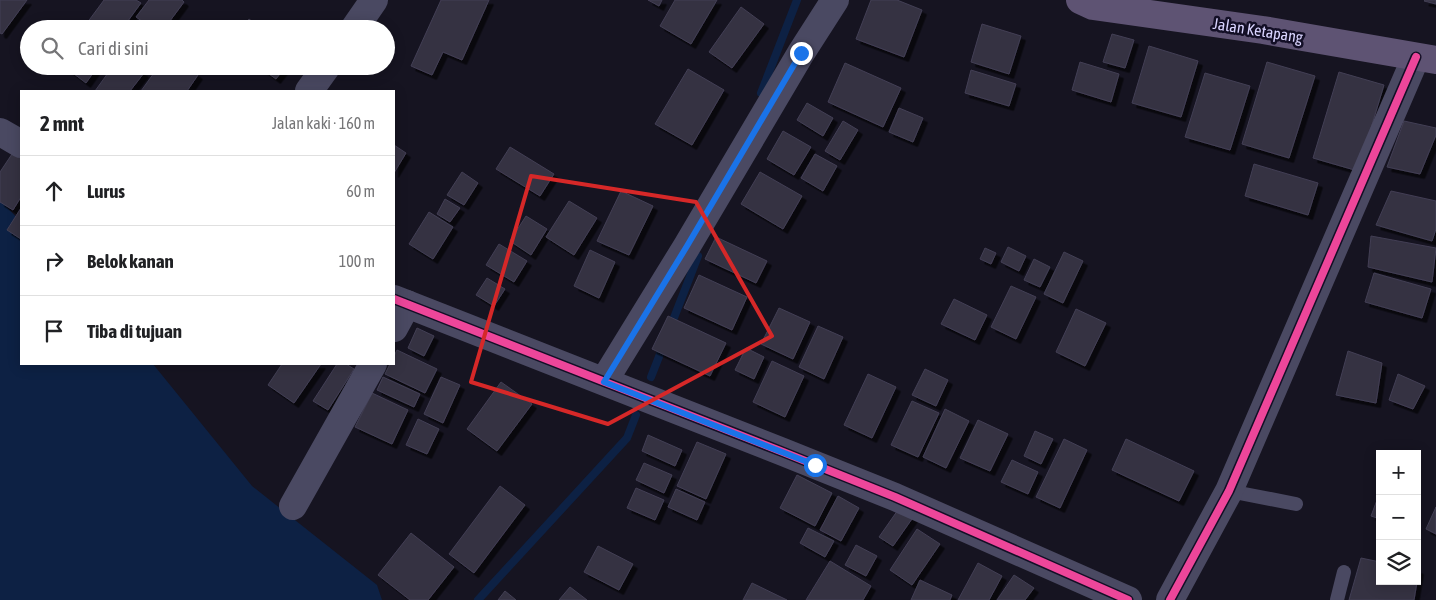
<!DOCTYPE html>
<html lang="id">
<meta charset="utf-8">
<style>
:root{--surface:#fff;--page:#f2f2f2;--text:#202124;--muted:#757577;--line:#e0e0e0}
body{margin:0;font-family:"Asap Condensed",sans-serif;background:var(--page);color:var(--text)}
.controls{position:absolute;right:15px;bottom:15px;display:grid;overflow:hidden;border-radius:0px;box-shadow:0 2px 12px #0003}
.controls button{width:45px;height:45px;display:grid;place-items:center;padding:0;border:0;border-bottom:1px solid var(--line);background:var(--surface);color:var(--text);font:25px sans-serif}
.stop{position:absolute;width:15px;height:15px;margin:-11px;border:4px solid #1a73e8;border-radius:50%;background:#fff}
.stop.end{background:#1a73e8;border-color:#fff;box-shadow:0 1px 5px #0008}
.list{margin:0;padding:0;list-style:none}
h2{display:flex;justify-content:space-between;align-items:center;height:65px;margin:0;padding:0 20px;font-size:21px}
h2 small{font-size:16px;font-weight:400;color:var(--muted)}
.list li{display:grid;grid-template-columns:32px 1fr auto;gap:15px;align-items:center;box-sizing:border-box;height:70px;padding:0 20px;border-top:1px solid var(--line)}
.list b{display:block;font-size:19px;white-space:nowrap}
.list em{font-size:16px;font-style:normal;color:var(--muted)}
.icon{flex:none;width:28px;height:28px;fill:none;stroke:currentColor;stroke-width:2;stroke-linecap:round;stroke-linejoin:round}
.map{position:relative;flex:none;width:1436px;height:600px;overflow:hidden}
.search{position:absolute;background:var(--surface);box-shadow:0 2px 12px #0003;left:20px;top:20px;width:375px;height:55px;display:flex;align-items:center;gap:12px;box-sizing:border-box;padding:0 18px;border-radius:28px;color:var(--muted);font-size:19px}
.panel{position:absolute;background:var(--surface);box-shadow:0 2px 12px #0003;left:20px;top:90px;width:375px;height:275px;border-radius:0px}
.map>svg:first-child{display:block}
.water{fill:#0d2144}
.lines{fill:none;stroke-linecap:round;stroke-linejoin:round}
.stream{stroke:#0d2144;stroke-width:8}
.building{fill:#343243;stroke:#433f54;filter:url(#shadow)}
.service{stroke:#4a4962;stroke-width:14}
.minor{stroke:#4a4962;stroke-width:28}
.primary{stroke:#5e5373;stroke-width:28}
.cycleway-casing{stroke:#130f26;stroke-width:11}
.cycleway{stroke:#ed469a;stroke-width:8}
.route{stroke:#1a73e8;stroke-width:6}
.marked{fill:none;stroke:#d62828;stroke-width:4;stroke-linejoin:round}
.labels{text-anchor:middle;dominant-baseline:central;stroke-width:5;stroke-linejoin:round;paint-order:stroke}
.street-label{font-size:16px;fill:#d9d4ff;stroke:#130f26}
</style>
<div class="map">
<svg width="1436" height="600" viewBox="0 0 1436 600">
<defs>
<filter id="shadow"><feDropShadow dx="4.5" dy="4.5" stdDeviation="0" flood-color="#0009"/></filter>
</defs>
<rect width="100%" height="100%" fill="#161421"/>
<!-- water -->
<path class="water" d="M0,200L21,222V364H153L252,486L377,585L382,600H0Z"/>
<g class="lines">
<!-- stream -->
<g class="stream">
<path d="M761,93L797,0"/>
<path d="M670,328L698,256"/>
<path d="M651,377L664,344"/>
<path d="M478,600L627,438L636,415"/>
</g>
</g>
<!-- building -->
<g class="building">
<path d="M0,0H27L2,34L0,33Z"/>
<path d="M104,0H136L141,3L122,29H95L87,23Z"/>
<path d="M149,0H182L184,2L164,29H153L136,17Z"/>
<path d="M441,0H489L462,60L443,52L432,75L411,66Z"/>
<path d="M648,0H662L659,6Z"/>
<path d="M675,0H717L691,44L660,26Z"/>
<path d="M871,0H897L922,10L904,57L856,39Z"/>
<path d="M1425,0H1436V4L1424,1Z"/>
<path d="M741,7L764,24L732,68L709,52Z"/>
<path d="M249,19L262,29H242Z"/>
<path d="M982,24L1021,36L1009,74L971,62Z"/>
<path d="M1112,34L1134,40L1125,68L1103,62Z"/>
<path d="M1149,46L1198,61L1181,117L1132,103Z"/>
<path d="M1080,62L1119,74L1111,102L1072,90Z"/>
<path d="M1267,62L1315,76L1289,158L1242,144Z"/>
<path d="M845,63L901,88L883,127L828,102Z"/>
<path d="M66,66H98L86,83L65,67Z"/>
<path d="M113,66H134L144,73L130,91H95Z"/>
<path d="M159,66H186L198,75L187,91H141Z"/>
<path d="M258,66H286L276,79Z"/>
<path d="M688,69L724,90L692,145L655,124Z"/>
<path d="M971,70L1016,84L1009,106L965,93Z"/>
<path d="M1339,72L1384,85L1358,171L1313,158Z"/>
<path d="M1205,73L1250,86L1230,150L1185,137Z"/>
<path d="M807,103L833,118L823,136L797,120Z"/>
<path d="M899,108L923,118L913,142L889,132Z"/>
<path d="M843,121L858,130L840,160L825,151Z"/>
<path d="M1404,121L1436,128V135L1420,174L1387,167Z"/>
<path d="M783,131L811,147L794,175L767,159Z"/>
<path d="M394,145L406,153L394,173Z"/>
<path d="M510,147L554,174L540,196L496,169Z"/>
<path d="M14,151L21,155V197L13,210L0,202V172Z"/>
<path d="M815,154L837,166L823,191L801,178Z"/>
<path d="M1254,164L1318,183L1308,215L1245,196Z"/>
<path d="M462,172L478,183L464,205L447,195Z"/>
<path d="M760,172L802,196L783,229L741,204Z"/>
<path d="M621,191L653,206L629,255L597,241Z"/>
<path d="M1391,191L1436,201V229L1432,241L1376,225Z"/>
<path d="M445,199L460,208L450,222L437,214Z"/>
<path d="M569,201L597,218L574,255L546,237Z"/>
<path d="M21,208V239L7,230Z"/>
<path d="M429,212L453,227L433,259L409,244Z"/>
<path d="M526,216L547,229L531,255L510,241Z"/>
<path d="M1371,236L1436,248L1432,282L1368,267Z"/>
<path d="M716,237L767,261L756,283L705,259Z"/>
<path d="M499,244L527,261L514,282L486,265Z"/>
<path d="M1008,247L1026,256L1019,271L1001,262Z"/>
<path d="M985,248L996,253L991,264L980,259Z"/>
<path d="M590,250L615,262L599,298L574,286Z"/>
<path d="M1064,252L1083,261L1063,303L1044,294Z"/>
<path d="M1034,259L1050,267L1040,287L1024,280Z"/>
<path d="M1374,273L1431,289L1422,318L1365,302Z"/>
<path d="M699,275L747,297L732,330L684,308Z"/>
<path d="M487,278L505,289L494,306L476,295Z"/>
<path d="M1011,286L1036,297L1016,339L991,327Z"/>
<path d="M954,299L987,315L975,340L941,324Z"/>
<path d="M779,308L810,322L793,359L761,344Z"/>
<path d="M1076,309L1106,323L1085,366L1056,352Z"/>
<path d="M668,316L726,343L710,376L652,349Z"/>
<path d="M818,326L843,337L824,379L799,367Z"/>
<path d="M417,328L434,336L424,356L408,348Z"/>
<path d="M746,348L764,357L754,379L735,370Z"/>
<path d="M397,350L437,369L425,393L385,374L390,364H394V356Z"/>
<path d="M1348,351L1382,363L1376,403L1336,395Z"/>
<path d="M772,361L804,376L785,417L753,402Z"/>
<path d="M282,364H321L294,403L268,385Z"/>
<path d="M337,364H346L354,369L328,410L313,401Z"/>
<path d="M925,369L948,380L936,406L912,395Z"/>
<path d="M868,374L896,387L872,438L844,425Z"/>
<path d="M1398,374L1425,386L1413,409L1389,400Z"/>
<path d="M383,377L420,394L414,407L377,390Z"/>
<path d="M441,377L460,385L443,423L424,414Z"/>
<path d="M501,382L532,404L497,451L467,429Z"/>
<path d="M372,393L408,410L392,444L355,427Z"/>
<path d="M912,401L939,413L918,457L891,445Z"/>
<path d="M945,409L969,421L946,468L923,457Z"/>
<path d="M418,419L439,429L427,454L406,445Z"/>
<path d="M978,420L1008,434L990,471L960,458Z"/>
<path d="M1035,431L1053,439L1041,464L1024,456Z"/>
<path d="M648,435L682,450L675,466L642,451Z"/>
<path d="M1064,439L1087,450L1060,508L1036,497Z"/>
<path d="M1126,439L1194,471L1179,501L1112,470Z"/>
<path d="M697,442L726,454L706,499L677,486Z"/>
<path d="M1012,460L1038,472L1028,494L1001,482Z"/>
<path d="M644,463L672,475L664,493L636,480Z"/>
<path d="M797,475L832,493L815,526L780,508Z"/>
<path d="M500,486L525,505L474,573L449,554Z"/>
<path d="M636,488L664,500L655,520L627,508Z"/>
<path d="M676,489L705,502L697,520L668,507Z"/>
<path d="M1380,492V519L1371,516Z"/>
<path d="M838,496L859,508L841,541L820,530Z"/>
<path d="M900,507L914,516L893,546L879,537Z"/>
<path d="M1436,507V534L1426,529Z"/>
<path d="M808,528L834,541L825,557L800,543Z"/>
<path d="M917,529L940,544L912,585L890,570Z"/>
<path d="M411,533L454,567L428,600H410L378,575Z"/>
<path d="M856,545L877,556L866,576L845,565Z"/>
<path d="M598,546L633,564L619,590L584,572Z"/>
<path d="M1361,558L1380,562V581H1417V569L1419,570L1414,600H1349Z"/>
<path d="M830,561L871,586L863,600H806Z"/>
<path d="M978,563L1002,576L989,600H958Z"/>
<path d="M1014,575L1034,588L1025,600H997Z"/>
<path d="M920,580L952,595L950,600H911Z"/>
<path d="M752,583L787,600H743Z"/>
<path d="M570,587L587,600H559Z"/>
<path d="M505,591L516,600H498Z"/>
</g>
<g class="lines">
<!-- service -->
<g class="service">
<path d="M1229,491L1296,504"/>
<path d="M1337,600L1344,572"/>
</g>
<!-- minor -->
<g class="minor">
<path d="M354,29L374,0"/>
<path d="M309,91L327,66"/>
<path d="M0,132L21,144"/>
<path d="M394,299L783,452L895,497L1128,600"/>
<path d="M394,328L407,304"/>
<path d="M604,381L687,246L801,53L835,0"/>
<path d="M293,506L373,364"/>
<path d="M1170,600L1229,491L1416,57"/>
</g>
<!-- primary -->
<path class="primary" d="M1080,0L1093,6L1263,30L1436,60"/>
<defs>
<g id="cycleway">
<path d="M394,299L783,452L895,497L1128,600"/>
<path d="M1170,600L1229,491L1416,57"/>
</g>
</defs>
<!-- cycleway casing -->
<use href="#cycleway" class="cycleway-casing"/>
<!-- cycleway -->
<use href="#cycleway" class="cycleway"/>
</g>
<g class="lines">
<!-- route -->
<path class="route" d="M801,53L687,246L604,382L815,465"/>
</g>
<!-- marked area -->
<path class="marked" d="M531,176L696,202L772,336L608,424L471,382Z"/>
<g class="labels">
<!-- street labels -->
<g class="street-label">
<text transform="translate(1258 30) rotate(9)">Jalan Ketapang</text>
</g>
</g>
</svg>
<div class="controls">
<button>+</button>
<button>−</button>
<button><svg class="icon" aria-label="layers" viewBox="0 0 24 24"><path d="M12 4l9 5-9 5-9-5zM3 14l9 5 9-5"/></svg></button>
</div>
<div class="stop" style="left:815px;top:465px"></div>
<div class="stop end" style="left:801px;top:53px"></div>
<div class="search"><svg class="icon" aria-label="search" viewBox="0 0 24 24"><circle cx="10" cy="10" r="6"/><path d="M15 15l6 6"/></svg>Cari di sini</div>
<section class="panel">
<h2>2 mnt<small>Jalan kaki · 160 m</small></h2>
<ul class="list">
<li><svg class="icon" aria-label="ahead" viewBox="0 0 24 24"><path d="M12 20V5M6 11l6-6 6 6"/></svg><div><b>Lurus</b></div><em>60 m</em></li>
<li><svg class="icon" aria-label="right" viewBox="0 0 24 24"><path d="M7 20v-9h11M14 6l5 5-5 5"/></svg><div><b>Belok kanan</b></div><em>100 m</em></li>
<li><svg class="icon" aria-label="arrive" viewBox="0 0 24 24"><path d="M6 21V4h12l-3 4 3 4H6"/></svg><div><b>Tiba di tujuan</b></div></li>
</ul>
</section>
</div>
